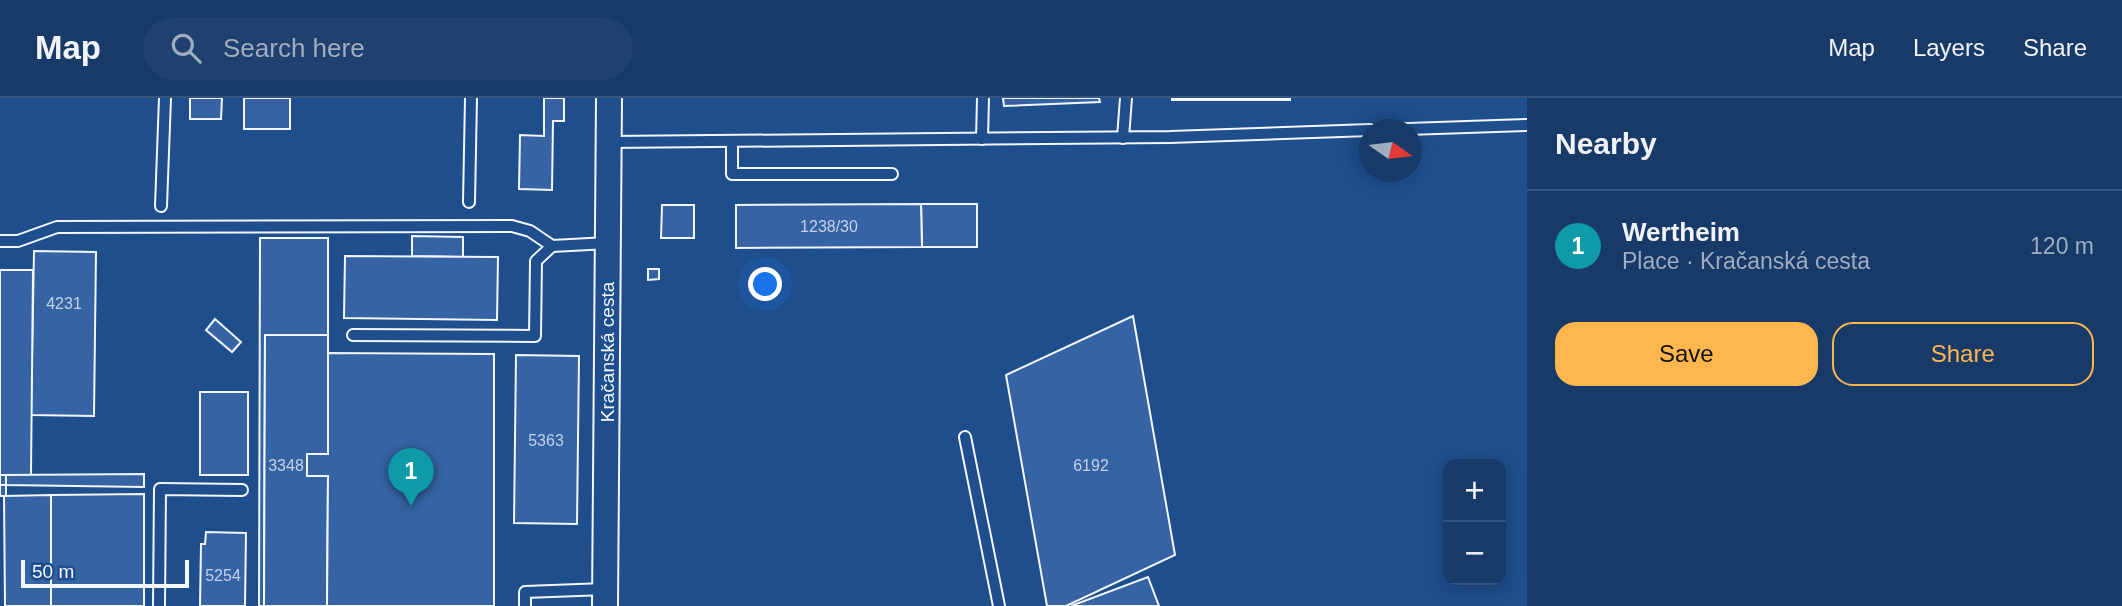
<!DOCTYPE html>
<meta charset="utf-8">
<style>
:root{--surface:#173a69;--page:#20416f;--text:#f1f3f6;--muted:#9eadc0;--line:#36547d;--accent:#ffb74d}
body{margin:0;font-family:Helvetica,sans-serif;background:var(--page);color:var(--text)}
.controls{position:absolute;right:21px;bottom:21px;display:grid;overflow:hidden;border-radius:14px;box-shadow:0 4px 18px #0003}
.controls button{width:63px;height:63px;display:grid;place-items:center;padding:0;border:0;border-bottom:2px solid var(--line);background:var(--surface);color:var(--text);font:35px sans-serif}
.compass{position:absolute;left:1359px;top:21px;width:63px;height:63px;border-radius:50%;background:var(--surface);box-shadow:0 4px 18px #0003;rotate:104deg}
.scale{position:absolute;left:21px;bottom:18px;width:168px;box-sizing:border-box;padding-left:7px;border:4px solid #f2f6ff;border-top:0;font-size:19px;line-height:24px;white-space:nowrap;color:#f2f6ff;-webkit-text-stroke:5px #1f4e8c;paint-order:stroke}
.you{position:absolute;left:766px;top:187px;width:24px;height:24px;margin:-18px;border:5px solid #fff;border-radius:50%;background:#1a73e8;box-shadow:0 0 0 10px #1a73e833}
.badge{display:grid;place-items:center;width:46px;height:46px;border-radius:50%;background:var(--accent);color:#fff;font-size:23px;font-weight:700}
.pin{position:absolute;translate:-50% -58px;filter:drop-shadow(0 2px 4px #0008)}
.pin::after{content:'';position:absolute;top:37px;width:24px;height:21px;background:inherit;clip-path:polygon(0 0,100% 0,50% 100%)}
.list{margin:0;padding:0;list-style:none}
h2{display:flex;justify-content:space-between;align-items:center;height:91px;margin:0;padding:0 28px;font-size:30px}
h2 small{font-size:23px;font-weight:400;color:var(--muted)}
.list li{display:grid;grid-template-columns:46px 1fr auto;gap:21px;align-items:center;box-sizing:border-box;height:112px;padding:0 28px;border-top:2px solid var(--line)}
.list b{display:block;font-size:26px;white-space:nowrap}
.list p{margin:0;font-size:23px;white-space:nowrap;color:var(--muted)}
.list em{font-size:23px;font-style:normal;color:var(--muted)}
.actions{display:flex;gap:14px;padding:21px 28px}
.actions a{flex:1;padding:16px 0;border:2px solid var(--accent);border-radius:21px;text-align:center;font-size:24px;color:var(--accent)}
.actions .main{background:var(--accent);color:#111}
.icon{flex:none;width:38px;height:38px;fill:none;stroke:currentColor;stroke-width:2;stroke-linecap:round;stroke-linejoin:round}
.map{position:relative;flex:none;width:1527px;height:508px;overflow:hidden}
header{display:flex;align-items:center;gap:42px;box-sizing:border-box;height:98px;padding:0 35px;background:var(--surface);border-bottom:2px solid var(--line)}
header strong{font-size:33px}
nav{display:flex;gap:38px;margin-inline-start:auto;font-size:24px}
.search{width:490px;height:63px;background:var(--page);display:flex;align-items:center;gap:18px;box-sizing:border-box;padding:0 24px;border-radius:38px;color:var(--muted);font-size:26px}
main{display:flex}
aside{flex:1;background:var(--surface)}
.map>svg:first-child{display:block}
.building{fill:#3563a3;stroke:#f2f6ff;stroke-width:2}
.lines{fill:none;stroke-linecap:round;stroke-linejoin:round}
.service-casing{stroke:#f2f6ff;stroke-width:14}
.tertiary-casing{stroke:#f2f6ff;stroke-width:28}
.service{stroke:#1f4e8c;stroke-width:10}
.tertiary{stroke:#1f4e8c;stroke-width:24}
.labels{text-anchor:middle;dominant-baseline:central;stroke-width:5;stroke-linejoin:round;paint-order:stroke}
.number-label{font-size:16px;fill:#c3d1e8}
.street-label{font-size:19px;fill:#f2f6ff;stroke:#1f4e8c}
</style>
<header>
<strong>Map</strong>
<div class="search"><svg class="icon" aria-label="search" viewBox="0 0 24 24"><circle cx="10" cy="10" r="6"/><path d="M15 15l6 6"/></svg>Search here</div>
<nav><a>Map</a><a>Layers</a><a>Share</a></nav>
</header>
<main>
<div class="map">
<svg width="1527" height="508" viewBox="0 0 1527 508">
<rect width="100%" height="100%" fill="#1f4e8c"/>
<!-- building -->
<g class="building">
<path d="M190,0H222L221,21H190Z"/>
<rect x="244" y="0" width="46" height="31"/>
<path d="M544,0H564V23H553L552,92L519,91L520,37L544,38Z"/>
<path d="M1003,0H1099L1100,4L1004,8Z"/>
<rect x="1172" y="0" width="118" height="2"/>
<path d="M921,106H977V149H922Z"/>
<path d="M921,106L922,149L736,150V107Z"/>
<path d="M662,107H694V140H661Z"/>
<path d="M412,138L463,139V159L412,158Z"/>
<path d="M260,140H328V237H265L264,508H259Z"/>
<path d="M34,153L96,154L94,318L31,317Z"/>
<path d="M345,158L498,159L497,222L344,220Z"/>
<path d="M648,171H659V181L648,182Z"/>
<path d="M0,172H33L31,377H0Z"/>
<path d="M1133,218L1175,457L1066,508H1047L1006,277Z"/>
<path d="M215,221L241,244L232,254L206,232Z"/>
<path d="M265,237H328V356H307V378H328L327,508H264Z"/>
<path d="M328,255L494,256V508H327L328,378H307V356H328Z"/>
<path d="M516,257L579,258L577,426L514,425Z"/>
<rect x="200" y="294" width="48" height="83"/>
<path d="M144,376V389L6,387V377Z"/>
<rect x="0" y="377" width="6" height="10"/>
<rect x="0" y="387" width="6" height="11"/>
<path d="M144,396V508H51V397Z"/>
<path d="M51,397V508H5L4,398Z"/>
<path d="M206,434L246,435L245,508H200L201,446H205Z"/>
<path d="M1148,479L1159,508H1071Z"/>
</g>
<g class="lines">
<defs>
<g id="service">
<path d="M1378,32L1527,27"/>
<path d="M1123,40L1126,0"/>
<path d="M982,41L983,0"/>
<path d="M732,43V76H892"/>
<path d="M609,44L1170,39L1370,32"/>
<path d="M469,104L471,0"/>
<path d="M161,108L165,0"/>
<path d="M0,143H18L57,129L512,128L530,133L552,148L608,145"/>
<path d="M353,237L535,238L536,163L552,148"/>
<path d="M965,339L999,508"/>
<path d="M159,508L160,391L242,392"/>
<path d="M525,508V494L605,491"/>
</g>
<path id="tertiary" d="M605,508L609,0"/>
</defs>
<!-- service casing -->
<use href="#service" class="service-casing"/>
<!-- tertiary casing -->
<use href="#tertiary" class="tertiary-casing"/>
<!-- service -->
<use href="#service" class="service"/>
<!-- tertiary -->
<use href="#tertiary" class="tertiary"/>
</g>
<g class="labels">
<!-- number labels -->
<g class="number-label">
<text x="829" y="128">1238/30</text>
<text x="64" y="205">4231</text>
<text x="546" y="342">5363</text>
<text x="286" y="367">3348</text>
<text x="1091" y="367">6192</text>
<text x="223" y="477">5254</text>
</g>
<!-- street labels -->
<g class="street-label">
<text transform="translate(607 254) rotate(-90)">Kračanská cesta</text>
</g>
</g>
</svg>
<div class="controls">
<button>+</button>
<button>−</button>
</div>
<svg class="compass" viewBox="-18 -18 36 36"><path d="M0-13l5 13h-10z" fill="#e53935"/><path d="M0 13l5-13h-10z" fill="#9eadc0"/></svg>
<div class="scale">50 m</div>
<div class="you"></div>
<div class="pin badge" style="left:411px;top:408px;background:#0f9aa8">1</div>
</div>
<aside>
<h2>Nearby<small></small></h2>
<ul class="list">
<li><span class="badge" style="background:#0f9aa8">1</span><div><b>Wertheim</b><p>Place · Kračanská cesta</p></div><em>120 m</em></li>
</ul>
<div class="actions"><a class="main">Save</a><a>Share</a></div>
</aside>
</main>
